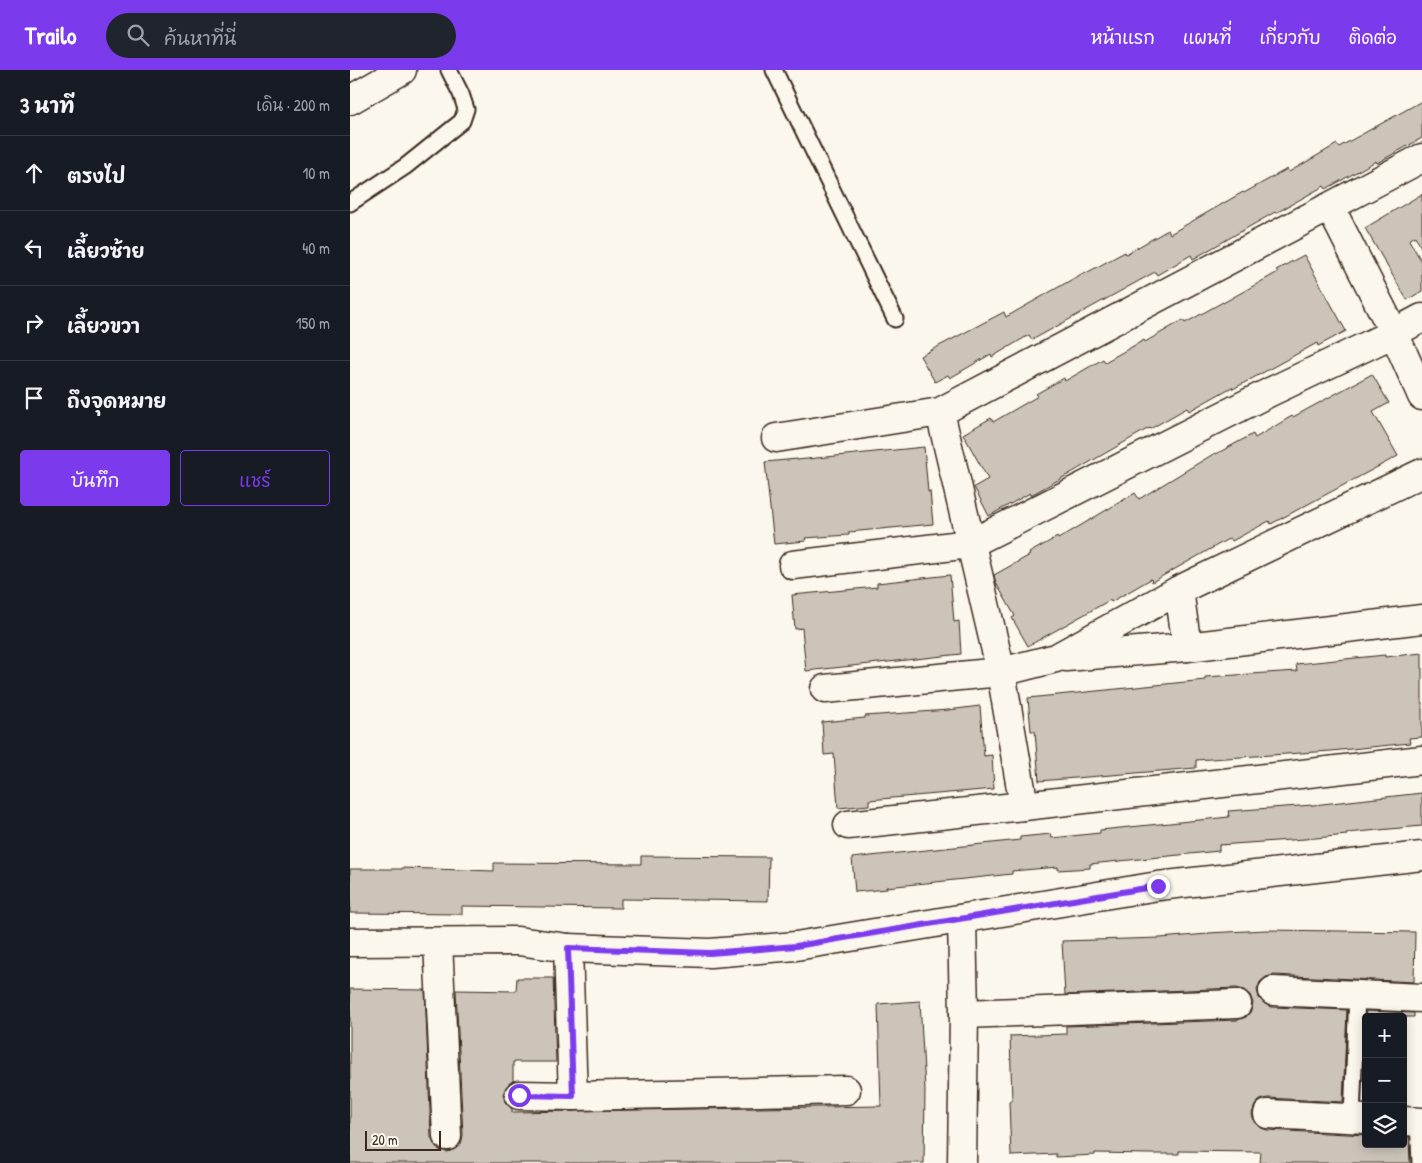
<!DOCTYPE html>
<html lang="th">
<meta charset="utf-8">
<style>
:root{--surface:#171b24;--page:#20242c;--text:#f1f3f6;--muted:#9ea1a6;--line:#363941;--accent:#7c3aed}
body{margin:0;font-family:"Patrick Hand","Playpen Sans Thai",sans-serif;background:var(--page);color:var(--text)}
.controls{position:absolute;right:15px;bottom:15px;display:grid;overflow:hidden;border-radius:5px;box-shadow:0 2px 12px #0003}
.controls button{width:45px;height:45px;display:grid;place-items:center;padding:0;border:0;border-bottom:1px solid var(--line);background:var(--surface);color:var(--text);font:25px sans-serif}
.scale{position:absolute;left:15px;bottom:12px;width:76px;box-sizing:border-box;padding-left:5px;border:2px solid #3b2a1e;border-top:0;font-size:14px;line-height:18px;white-space:nowrap;color:#3b2a1e;-webkit-text-stroke:4px #fbf7ec;paint-order:stroke}
.stop{position:absolute;width:15px;height:15px;margin:-11px;border:4px solid #7c3aed;border-radius:50%;background:#fff}
.stop.end{background:#7c3aed;border-color:#fff;box-shadow:0 1px 5px #0008}
.list{margin:0;padding:0;list-style:none}
h2{display:flex;justify-content:space-between;align-items:center;height:65px;margin:0;padding:0 20px;font-size:21px}
h2 small{font-size:16px;font-weight:400;color:var(--muted)}
.list li{display:grid;grid-template-columns:32px 1fr auto;gap:15px;align-items:center;box-sizing:border-box;height:75px;padding:0 20px;border-top:1px solid var(--line)}
.list b{display:block;font-size:19px;white-space:nowrap}
.list em{font-size:16px;font-style:normal;color:var(--muted)}
.actions{display:flex;gap:10px;padding:15px 20px}
.actions a{flex:1;padding:11px 0;border:1px solid var(--accent);border-radius:5px;text-align:center;font-size:18px;color:var(--accent)}
.actions .main{background:var(--accent);color:#fff}
.icon{flex:none;width:28px;height:28px;fill:none;stroke:currentColor;stroke-width:2;stroke-linecap:round;stroke-linejoin:round}
.map{position:relative;flex:none;width:1072px;height:1093px;overflow:hidden}
header{display:flex;align-items:center;gap:30px;box-sizing:border-box;height:70px;padding:0 25px;background:var(--accent);color:#fff}
header strong{font-size:24px}
nav{display:flex;gap:28px;margin-inline-start:auto;font-size:18px}
.search{width:350px;height:45px;background:var(--page);display:flex;align-items:center;gap:12px;box-sizing:border-box;padding:0 18px;border-radius:28px;color:var(--muted);font-size:19px}
main{display:flex}
aside{flex:1;background:var(--surface)}
.map>svg:first-child{display:block}
.building{fill:#ccc4b9;stroke:#3b2a1e}
.lines{fill:none;stroke-linecap:round;stroke-linejoin:round}
.service-casing{stroke:#3b2a1e;stroke-width:19}
.minor-casing{stroke:#3b2a1e;stroke-width:31}
.service{stroke:#fbf7ec;stroke-width:15}
.minor{stroke:#fbf7ec;stroke-width:28}
.route{stroke:#7c3aed;stroke-width:6}
</style>
<header>
<strong>Trailo</strong>
<div class="search"><svg class="icon" aria-label="search" viewBox="0 0 24 24"><circle cx="10" cy="10" r="6"/><path d="M15 15l6 6"/></svg>ค้นหาที่นี่</div>
<nav><a>หน้าแรก</a><a>แผนที่</a><a>เกี่ยวกับ</a><a>ติดต่อ</a></nav>
</header>
<main>
<aside>
<h2>3 นาที<small>เดิน · 200 m</small></h2>
<ul class="list">
<li><svg class="icon" aria-label="ahead" viewBox="0 0 24 24"><path d="M12 20V5M6 11l6-6 6 6"/></svg><div><b>ตรงไป</b></div><em>10 m</em></li>
<li><svg class="icon" aria-label="left" viewBox="0 0 24 24"><path d="M17 20v-9H6M10 6l-5 5 5 5"/></svg><div><b>เลี้ยวซ้าย</b></div><em>40 m</em></li>
<li><svg class="icon" aria-label="right" viewBox="0 0 24 24"><path d="M7 20v-9h11M14 6l5 5-5 5"/></svg><div><b>เลี้ยวขวา</b></div><em>150 m</em></li>
<li><svg class="icon" aria-label="arrive" viewBox="0 0 24 24"><path d="M6 21V4h12l-3 4 3 4H6"/></svg><div><b>ถึงจุดหมาย</b></div></li>
</ul>
<div class="actions"><a class="main">บันทึก</a><a>แชร์</a></div>
</aside>
<div class="map">
<svg width="1072" height="1093" viewBox="0 0 1072 1093">
<rect width="100%" height="100%" fill="#fbf7ec"/>
<filter id="ink" filterUnits="userSpaceOnUse"><feTurbulence type="fractalNoise" baseFrequency=".02" numOctaves="2"/><feDisplacementMap in="SourceGraphic" scale="10" xChannelSelector="R" yChannelSelector="G"/><feConvolveMatrix kernelMatrix="1 2 1 2 8 2 1 2 1" color-interpolation-filters="sRGB"/></filter>
<g filter="url(#ink)">
<!-- building -->
<g class="building">
<path d="M1072,31V68L1027,93L1026,91L976,119L974,116L926,143L925,142L843,189L841,185L807,205L805,202L682,270L679,265L642,287L641,284L600,308L598,305L585,312L570,286L654,242L656,247L735,202L736,203L775,182L776,184L818,160L820,164L893,122L894,123L937,99L939,102L987,74L989,77Z"/>
<path d="M1072,124V179L1065,166L1059,170L1072,192V221L1057,230L1015,158Z"/>
<path d="M954,185L996,261L968,276L967,273L883,319L882,317L839,341L837,338L800,359L799,358L721,403L681,425L680,423L639,446L624,417L638,409L613,364L641,348L643,352L688,326L686,324L714,308L715,311L753,289L755,292L794,270L795,272L833,250L835,253L873,232V233L928,202L926,200Z"/>
<path d="M1022,304L1039,333L1023,342L1048,386L921,454L919,451L882,471L880,468L802,512L801,509L761,532L760,530L678,576L662,548L665,546L646,513L644,505L680,485L679,483L707,467L708,469L785,423L789,429L865,383L866,384L903,364L905,368L942,346L943,347Z"/>
<path d="M574,377L578,422L580,421L583,454L499,462V465L455,468L456,471L424,474L415,392L447,389V390Z"/>
<path d="M600,505L604,552L609,551L611,584L456,601L452,558L445,559L442,525L527,517V513Z"/>
<path d="M1072,583V667L1059,668L1060,673L981,681L846,690V698L689,711L685,661H681L678,628L855,610V607L947,601L946,594L1035,585V587Z"/>
<path d="M630,636L634,686L642,685L644,719L519,730V735L488,738L484,684L474,685L472,652L515,648V646L598,640Z"/>
<path d="M1072,723V756L997,763V765L955,769L869,775V781L740,794V798L708,800V797L662,801V804L576,813L536,817L537,819L505,822L502,788L670,770V767L701,764L702,768L750,763V760L879,747L878,741L963,735Z"/>
<path d="M291,786L419,787L418,831L271,829V838L112,836V844L0,843V799H52V798L144,801V793L291,794Z"/>
<path d="M916,860L1065,862L1064,912L924,905L916,907L910,912L907,920L909,928L915,934L922,937L997,940L993,1032L918,1028L910,1030L905,1035L902,1044L904,1052L909,1057L917,1060L1016,1065V1074H1053V1067H1059L1060,1093H910L911,1082L829,1081V1084H799L745,1083V1085L706,1087V1084L661,1086L659,1031H662L660,966L716,964V956L888,950L896,947L901,941L903,933L900,925L894,920L886,918L715,925L712,871L810,868L858,864V863Z"/>
<path d="M167,908H203L206,992H163V1011L156,1017L153,1024L155,1032L162,1039V1042L531,1036L528,934L570,931L575,1019L574,1093H0V919L75,920L81,1067L84,1074L89,1080L98,1082L105,1079L111,1074L113,1065L106,920L166,921Z"/>
<path d="M1016,941L1064,943V947H1015Z"/>
</g>
<g class="lines">
<defs>
<g id="service">
<path d="M424,0L545,249"/>
<path d="M0,133L56,96L112,51L116,39L111,24L99,0"/>
<path d="M1002,1048L1007,924"/>
<path d="M1068,1052L1070,1093"/>
</g>
<g id="minor">
<path d="M0,30L52,0"/>
<path d="M980,137L1044,263L1072,326"/>
<path d="M426,368L590,342"/>
<path d="M443,495L620,474L920,322L1044,263L1072,248"/>
<path d="M829,520L837,577"/>
<path d="M716,587L837,577L1072,549"/>
<path d="M475,619L651,602L706,588L829,520L1072,403"/>
<path d="M674,736L1072,690"/>
<path d="M498,755L674,736L651,602L590,342L1072,88"/>
<path d="M0,872L168,871L218,878L360,883L446,876L808,816L1072,786"/>
<path d="M88,872L97,1066"/>
<path d="M218,878L223,1026"/>
<path d="M923,921L1072,928"/>
<path d="M614,944L887,934"/>
<path d="M169,1025L223,1026L496,1020"/>
<path d="M918,1044L1016,1049"/>
<path d="M1053,1051L1072,1052"/>
<path d="M612,1093L614,944L612,849"/>
</g>
</defs>
<!-- service casing -->
<use href="#service" class="service-casing"/>
<!-- minor casing -->
<use href="#minor" class="minor-casing"/>
<!-- service -->
<use href="#service" class="service"/>
<!-- minor -->
<use href="#minor" class="minor"/>
</g>
</g>
<g class="lines" filter="url(#ink)">
<!-- route -->
<path class="route" d="M169,1025L223,1026L218,878L360,883L446,876L808,816"/>
</g>
</svg>
<div class="controls">
<button>+</button>
<button>−</button>
<button><svg class="icon" aria-label="layers" viewBox="0 0 24 24"><path d="M12 4l9 5-9 5-9-5zM3 14l9 5 9-5"/></svg></button>
</div>
<div class="scale">20 m</div>
<div class="stop" style="left:169px;top:1025px"></div>
<div class="stop end" style="left:808px;top:816px"></div>
</div>
</main>
